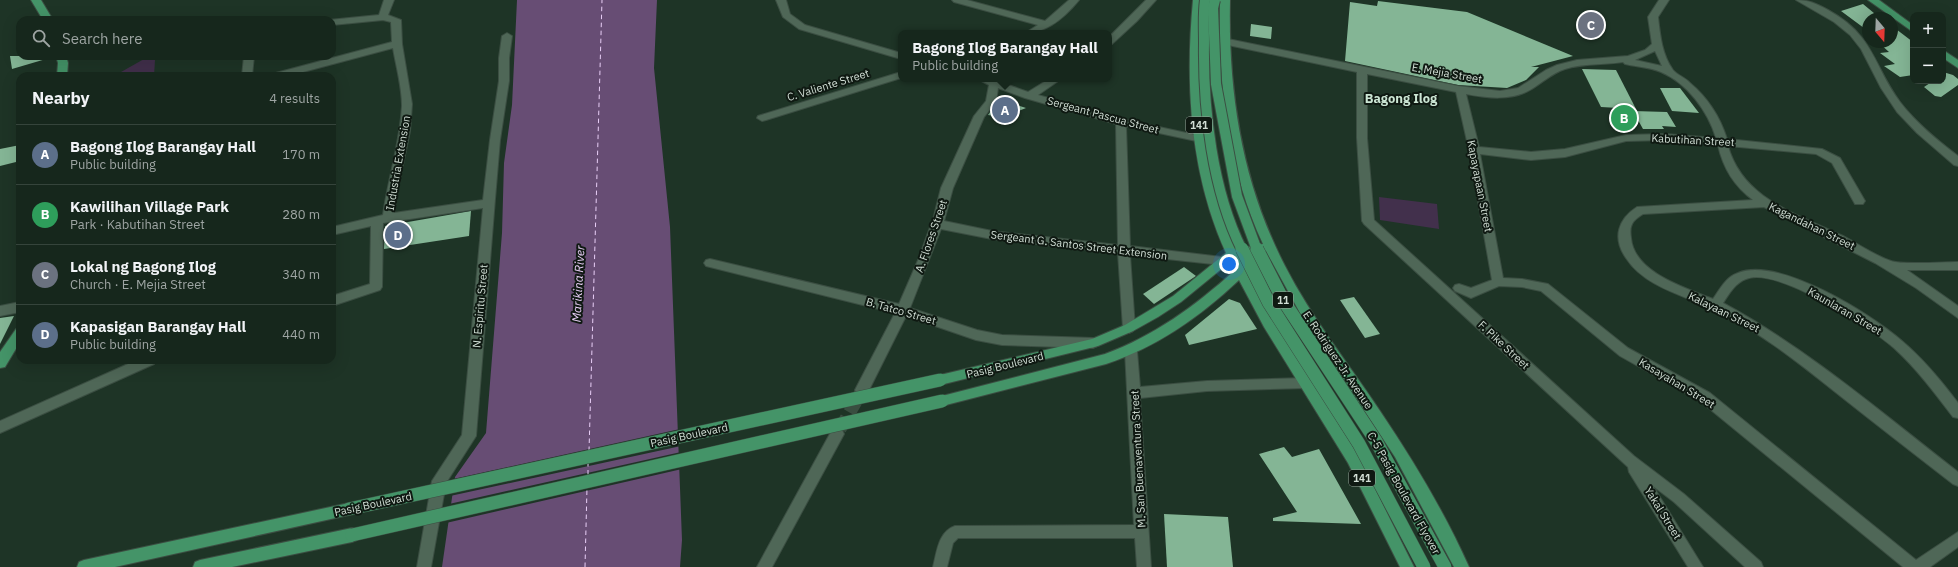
<!DOCTYPE html>
<meta charset="utf-8">
<style>
:root{--surface:#16271c;--page:#1f2f25;--text:#f1f3f6;--muted:#9ea5a3;--line:#35443b;--accent:#d89af8}
body{margin:0;font-family:"IBM Plex Sans",sans-serif;background:var(--page);color:var(--text)}
.controls{position:absolute;right:12px;top:12px;display:grid;overflow:hidden;border-radius:8px;box-shadow:0 4px 16px #0002}
.controls button{width:36px;height:36px;display:grid;place-items:center;padding:0;border:0;border-bottom:1px solid var(--line);background:var(--surface);color:var(--text);font:20px sans-serif}
.compass{position:absolute;left:1862px;top:12px;width:36px;height:36px;border-radius:50%;background:var(--surface);box-shadow:0 4px 16px #0002;rotate:161deg}
.you{position:absolute;left:1229px;top:264px;width:14px;height:14px;margin:-10px;border:3px solid #fff;border-radius:50%;background:#1a73e8;box-shadow:0 0 0 6px #1a73e833}
.badge{display:grid;place-items:center;width:26px;height:26px;border-radius:50%;background:var(--accent);color:#fff;font-size:13px;font-weight:700}
.pin{position:absolute;translate:-50% -50%;border:2px solid #fff;box-shadow:0 1px 4px #0006}
.popup{position:absolute;left:898px;top:30px;width:214px;height:52px;box-sizing:border-box;display:grid;place-content:center;border-radius:8px;background:var(--surface);filter:drop-shadow(0 1px 3px #0005);font-size:13px;white-space:nowrap;color:var(--muted)}
.popup b{font-size:15px;color:var(--text)}
.popup::after{content:'';position:absolute;left:50%;top:100%;margin-left:-8px;border:8px solid transparent;border-top-color:var(--surface)}
.list{margin:0;padding:0;list-style:none}
h2{display:flex;justify-content:space-between;align-items:center;height:52px;margin:0;padding:0 16px;font-size:17px}
h2 small{font-size:13px;font-weight:400;color:var(--muted)}
.list li{display:grid;grid-template-columns:26px 1fr auto;gap:12px;align-items:center;box-sizing:border-box;height:60px;padding:0 16px;border-top:1px solid var(--line)}
.list b{display:block;font-size:15px;white-space:nowrap}
.list p{margin:0;font-size:13px;white-space:nowrap;color:var(--muted)}
.list em{font-size:13px;font-style:normal;color:var(--muted)}
.icon{flex:none;width:22px;height:22px;fill:none;stroke:currentColor;stroke-width:2;stroke-linecap:round;stroke-linejoin:round}
.map{position:relative;flex:none;width:1958px;height:567px;overflow:hidden}
.search{position:absolute;background:var(--surface);box-shadow:0 4px 16px #0002;left:16px;top:16px;width:320px;height:44px;display:flex;align-items:center;gap:10px;box-sizing:border-box;padding:0 14px;border-radius:12px;color:var(--muted);font-size:15px}
.panel{position:absolute;background:var(--surface);box-shadow:0 4px 16px #0002;left:16px;top:72px;width:320px;height:292px;border-radius:12px}
.map>svg:first-child{display:block}
.green{fill:#42304c}
.water{fill:#674d74}
.pier{fill:#1e3426}
.lines{fill:none;stroke-linecap:round;stroke-linejoin:round}
.ferry{stroke:#e9cff7;stroke-width:1;stroke-dasharray:4.5 3.5;stroke-linecap:butt}
.building{fill:#84b595}
.minor-tunnel{stroke:#394e40;stroke-width:13;stroke-dasharray:13 6;stroke-linecap:butt}
.minor-casing{stroke:#3b4e42;stroke-width:2}
.major-casing{stroke:#3b4e42;stroke-width:2}
.minor{fill:#4f6757;fill-rule:evenodd}
.major{fill:#449468;fill-rule:evenodd}
.major-bridge-far1-casing{stroke:#3b4e42;stroke-width:12;stroke-linecap:butt}
.major-bridge-casing{stroke:#3b4e42;stroke-width:14;stroke-linecap:butt}
.major-bridge-far1{stroke:#449468;stroke-width:10}
.major-bridge{stroke:#449468;stroke-width:13}
.labels{text-anchor:middle;dominant-baseline:central;stroke-width:4;stroke-linejoin:round;paint-order:stroke}
.shield{fill:#0f1912;stroke:#97a39a;stroke-width:1}
.shield-label{font-size:10px;font-weight:bold;fill:#d1ded5}
.street-label{font-size:11px;fill:#d1ded5;stroke:#0f1912}
.water-label{font-size:12px;font-style:italic;fill:#e9cff7;stroke:#0f1912}
.quarter-label{font-size:13px;font-weight:bold;fill:#cce6d4;stroke:#0f1912}
</style>
<div class="map">
<svg width="1958" height="567" viewBox="0 0 1958 567">
<rect width="100%" height="100%" fill="#1e3426"/>
<!-- green -->
<g class="green">
<path d="M145,56H171L155,60L154,76H114L144,59Z"/>
<path d="M1611,112H1630L1637,125H1619Z"/>
<path d="M1379,197L1437,204L1439,229L1380,220Z"/>
</g>
<!-- water -->
<path class="water" d="M517,0H657L654,68L670,227L682,540L680,567H442L455,477L486,433L502,233L504,163L512,105Z"/>
<!-- pier -->
<g class="pier">
<path d="M680,429L681,446L450,496L453,479Z"/>
<path d="M681,452L682,469L446,523L449,504Z"/>
</g>
<g class="lines">
<!-- ferry -->
<g class="ferry">
<path d="M589,451L602,0"/>
<path d="M588,462V475"/>
<path d="M585,567L587,488"/>
</g>
</g>
<!-- building -->
<g class="building">
<path d="M1378,1L1467,12L1573,56L1531,67H1539L1526,80L1507,88L1458,85L1345,61L1350,2L1377,6Z"/>
<path d="M1863,4L1880,18H1868V31L1841,11Z"/>
<path d="M1251,24L1272,27L1271,39L1250,36Z"/>
<path d="M1892,26L1913,42V75L1900,77L1884,66L1895,64L1880,53L1889,52L1878,42H1892Z"/>
<path d="M10,56H45L46,59L12,69Z"/>
<path d="M1582,69L1616,70L1636,109L1601,107Z"/>
<path d="M1943,72L1953,75L1958,79V85L1941,97L1935,96L1924,87L1933,81H1943Z"/>
<path d="M1660,88H1680L1699,113L1672,111Z"/>
<path d="M999,99L1026,108L1009,115L1003,113L1000,117L988,115Z"/>
<path d="M1633,111L1667,112L1676,127L1662,126L1664,129H1643Z"/>
<path d="M20,145V161L0,166V149Z"/>
<path d="M471,211L469,236L384,249L385,226Z"/>
<path d="M1184,267L1196,276L1154,304L1143,294Z"/>
<path d="M1354,297L1380,334L1365,338L1340,300Z"/>
<path d="M1229,299L1240,303L1257,329L1189,345L1185,335Z"/>
<path d="M14,316L0,344V318Z"/>
<path d="M1284,447L1292,457L1319,449L1361,524L1273,521V518L1297,512L1259,454Z"/>
<path d="M1164,514L1228,517L1233,567H1167Z"/>
</g>
<g class="lines">
<!-- minor-tunnel -->
<path class="minor-tunnel" d="M840,429L862,391"/>
<defs>
<g id="minor">
<path d="M384,0H394L388,15L401,20L402,44L412,104L410,131L398,188L394,213L483,200L490,140L499,81V58L502,36L507,33L512,36L509,58V81L500,140L495,199L476,436L446,483L431,567H417L432,481L462,435L483,208L383,223L382,287L380,290L332,306V296L370,284L371,226L332,235V227L383,215C388,179 400,143 402,106C402,87 396,66 393,48L288,76H271L272,74L392,42L391,22L383,20L332,25V20H329L379,15Z"/>
<path d="M776,0H786L790,14L805,25L901,53V59L799,29L783,17Z"/>
<path d="M952,0H967L1045,21L1069,0H1079C1065,17 1047,33 1025,33L1038,25L954,2Z"/>
<path d="M1146,0H1156L1137,21L1112,44L1109,45V37Z"/>
<path d="M1659,0H1669L1658,17C1660,35 1662,55 1673,70C1677,75 1686,78 1690,83C1708,98 1720,117 1727,139L1822,149L1840,158L1865,201L1863,204H1855L1832,163L1816,154L1728,146C1743,200 1798,214 1843,236C1858,244 1876,256 1891,261C1901,265 1945,262 1958,262V270H1907L1958,306V318L1916,288L1875,263L1764,207L1643,214C1632,221 1629,225 1631,238C1634,273 1686,288 1713,299C1720,289 1726,277 1738,273C1778,256 1871,314 1902,341C1922,358 1939,378 1955,399L1958,403V418L1953,417C1935,393 1916,368 1894,348C1870,327 1776,266 1746,279C1735,283 1729,294 1723,303C1808,349 1882,413 1958,472V486L1953,484C1913,453 1873,422 1834,391C1795,360 1756,329 1711,308C1682,295 1644,286 1626,258C1612,238 1618,219 1637,207L1753,200C1734,186 1723,168 1718,145L1665,140L1626,141L1565,157L1531,160L1480,154L1503,278L1522,279L1548,284L1628,348L1710,393L1916,560L1958,532V547L1930,567H1903L1700,401L1620,356L1541,291L1522,287L1499,286L1471,298L1455,291L1453,288L1455,285L1459,284L1471,288L1492,280L1469,150L1456,92L1367,74V138L1374,220L1634,456L1684,494L1761,562L1763,567H1745L1674,502L1653,486L1703,567H1688L1629,472L1628,467L1364,224L1362,221L1357,138V72L1223,44L1218,41L1223,38L1458,86L1500,91L1518,88L1546,70L1557,65L1577,60L1628,56L1645,50L1652,44L1648,17ZM1655,51L1662,66L1635,60ZM1623,62L1625,64C1637,67 1649,67 1661,72C1687,83 1708,111 1716,138L1665,134L1626,135L1565,149L1531,152L1479,147L1466,94C1487,98 1511,101 1530,90C1542,83 1552,73 1565,69C1584,63 1604,65 1623,62Z"/>
<path d="M1796,0C1809,0 1817,4 1828,10C1875,36 1872,64 1900,102C1916,123 1937,140 1958,156V166L1954,165L1917,133L1897,112L1881,88L1861,49L1850,35L1834,22Z"/>
<path d="M244,56H254L252,76H242Z"/>
<path d="M901,72V78L766,120L762,121L757,118L758,116Z"/>
<path d="M978,79H1000V82L1028,92L1049,79H1061L1038,95L1122,119L1205,137L1206,139L1205,141L1201,142L1126,126L1130,246L1222,257L1226,258L1228,261L1226,264L1222,265L1130,255L1135,328L1133,331L1129,333L1125,331L1123,328L1118,253L992,239L941,229L910,308L977,330L1002,335L1093,338L1097,340L1099,343L1097,346L1093,348L1002,345L976,340L906,316L867,394L862,395L857,394L855,390L895,313L710,267L706,266L704,263L706,260L710,259L899,304L919,258L934,216L941,188L974,116L986,101L989,85ZM998,88L1025,98L1116,124L1118,245L992,231L944,221L953,188L984,117L996,102Z"/>
<path d="M20,302V312L0,316V306Z"/>
<path d="M1131,346L1135,347L1137,351L1140,387L1207,381L1306,378L1311,379L1312,383L1311,387L1306,388L1207,391L1140,398L1151,567H1137L1135,538H958L953,543L947,567H933C937,552 938,532 955,526L1134,525L1125,351L1127,347Z"/>
<path d="M137,360H155L154,364L0,433V421Z"/>
<path d="M837,428L842,430L844,434L772,567H757L832,430Z"/>
</g>
<g id="major">
<path d="M31,0H41L53,20H43Z"/>
<path d="M1193,0H1203C1195,84 1201,170 1236,249L1263,244C1227,167 1218,83 1220,0H1230C1228,93 1242,183 1285,266C1311,317 1348,363 1380,411C1413,460 1445,513 1469,567H1454L1395,457L1300,313L1266,251L1239,257L1244,267H1251L1253,270L1247,274L1259,297L1358,455L1414,567H1400L1348,463L1264,327L1239,280C1200,317 1157,347 1106,364L942,406L937,405L935,401L937,397L942,396L1105,354C1154,336 1195,306 1234,271L1230,262L1181,302L1158,317L1133,331L1098,346L940,385L935,384L934,380L935,376L940,375L1092,339L1125,325L1173,296L1226,253C1190,174 1185,85 1193,0Z"/>
<path d="M1868,0H1879L1913,25V32Z"/>
<path d="M1943,50L1958,60V68L1943,58Z"/>
<path d="M56,56H66L68,63L67,76H57L58,63Z"/>
<path d="M20,327V342L5,367L0,368V352L16,329Z"/>
<path d="M349,503L354,505L356,509L354,513L349,515L115,567H77L79,562L84,560Z"/>
<path d="M352,528L357,530L359,535L357,540L352,542L232,567H193L195,562L200,560Z"/>
</g>
</defs>
<!-- minor casing -->
<use href="#minor" class="minor-casing"/>
<!-- major casing -->
<use href="#major" class="major-casing"/>
<!-- minor -->
<use href="#minor" class="minor"/>
<!-- major -->
<use href="#major" class="major"/>
<defs>
<g id="major-bridge-far1">
<path d="M1205,0C1203,14 1204,28 1204,43C1203,109 1212,190 1242,250"/>
<path d="M1215,0L1213,8L1216,84L1237,196L1257,250"/>
</g>
<g id="major-bridge">
<path d="M1242,249L1269,303L1359,444L1424,567"/>
<path d="M1257,249L1283,300L1376,441L1445,567"/>
<path d="M349,509L940,380"/>
<path d="M352,535L942,401"/>
</g>
</defs>
<!-- major-bridge-far1 casing -->
<use href="#major-bridge-far1" class="major-bridge-far1-casing"/>
<!-- major-bridge casing -->
<use href="#major-bridge" class="major-bridge-casing"/>
<!-- major-bridge-far1 -->
<use href="#major-bridge-far1" class="major-bridge-far1"/>
<!-- major-bridge -->
<use href="#major-bridge" class="major-bridge"/>
</g>
<g class="labels">
<!-- shield labels -->
<g class="shield">
<rect x="1186" y="117" width="26" height="16" rx="3"/>
<rect x="1273" y="292" width="20" height="16" rx="3"/>
<rect x="1349" y="470" width="26" height="16" rx="3"/>
</g>
<g class="shield-label">
<text x="1199" y="125">141</text>
<text x="1283" y="300">11</text>
<text x="1362" y="478">141</text>
</g>
<!-- street labels -->
<g class="street-label">
<text transform="translate(1447 73) rotate(10)">E. Mejia Street</text>
<text transform="translate(828 85) rotate(-17)">C. Valiente Street</text>
<text transform="translate(1103 115) rotate(15)">Sergeant Pascua Street</text>
<text transform="translate(1693 140) rotate(3)">Kabutihan Street</text>
<text transform="translate(398 163) rotate(-80)">Industria Extension</text>
<text transform="translate(1480 186) rotate(79)">Kapayapaan Street</text>
<text transform="translate(1812 226) rotate(26)">Kagandahan Street</text>
<text transform="translate(931 236) rotate(-71)">A. Flores Street</text>
<text transform="translate(1079 245) rotate(7)">Sergeant G. Santos Street Extension</text>
<text transform="translate(480 306) rotate(-85)">N. Espiritu Street</text>
<text transform="translate(901 311) rotate(16)">B. Tatco Street</text>
<text transform="translate(1845 311) rotate(30)">Kaunlaran Street</text>
<text transform="translate(1724 312) rotate(26)">Kalayaan Street</text>
<text transform="translate(1504 345) rotate(43)">F. Pike Street</text>
<text transform="translate(1338 360) rotate(56)">E. Rodriguez Jr. Avenue</text>
<text transform="translate(1005 365) rotate(-14)">Pasig Boulevard</text>
<text transform="translate(1677 383) rotate(31)">Kasayahan Street</text>
<text transform="translate(689 435) rotate(-12)">Pasig Boulevard</text>
<text transform="translate(1138 459) rotate(-93)">M. San Buenaventura Street</text>
<text transform="translate(1404 493) rotate(61)">C-5 Pasig Boulevard Flyover</text>
<text transform="translate(373 504) rotate(-12)">Pasig Boulevard</text>
<text transform="translate(1663 513) rotate(58)">Yakal Street</text>
</g>
<!-- water labels -->
<g class="water-label">
<text transform="translate(578 284) rotate(-87)">Marikina River</text>
</g>
<!-- quarter labels -->
<g class="quarter-label">
<text x="1401" y="98">Bagong Ilog</text>
</g>
</g>
</svg>
<div class="controls">
<button>+</button>
<button>−</button>
</div>
<svg class="compass" viewBox="-18 -18 36 36"><path d="M0-13l5 13h-10z" fill="#e53935"/><path d="M0 13l5-13h-10z" fill="#9ea5a3"/></svg>
<div class="you"></div>
<div class="pin badge" style="left:1005px;top:110px;background:#5c6f8a">A</div>
<div class="popup"><b>Bagong Ilog Barangay Hall</b>Public building</div>
<div class="pin badge" style="left:1624px;top:118px;background:#2e9e5b">B</div>
<div class="pin badge" style="left:1591px;top:25px;background:#6b7280">C</div>
<div class="pin badge" style="left:398px;top:235px;background:#5c6f8a">D</div>
<div class="search"><svg class="icon" aria-label="search" viewBox="0 0 24 24"><circle cx="10" cy="10" r="6"/><path d="M15 15l6 6"/></svg>Search here</div>
<section class="panel">
<h2>Nearby<small>4 results</small></h2>
<ul class="list">
<li><span class="badge" style="background:#5c6f8a">A</span><div><b>Bagong Ilog Barangay Hall</b><p>Public building</p></div><em>170 m</em></li>
<li><span class="badge" style="background:#2e9e5b">B</span><div><b>Kawilihan Village Park</b><p>Park · Kabutihan Street</p></div><em>280 m</em></li>
<li><span class="badge" style="background:#6b7280">C</span><div><b>Lokal ng Bagong Ilog</b><p>Church · E. Mejia Street</p></div><em>340 m</em></li>
<li><span class="badge" style="background:#5c6f8a">D</span><div><b>Kapasigan Barangay Hall</b><p>Public building</p></div><em>440 m</em></li>
</ul>
</section>
</div>
